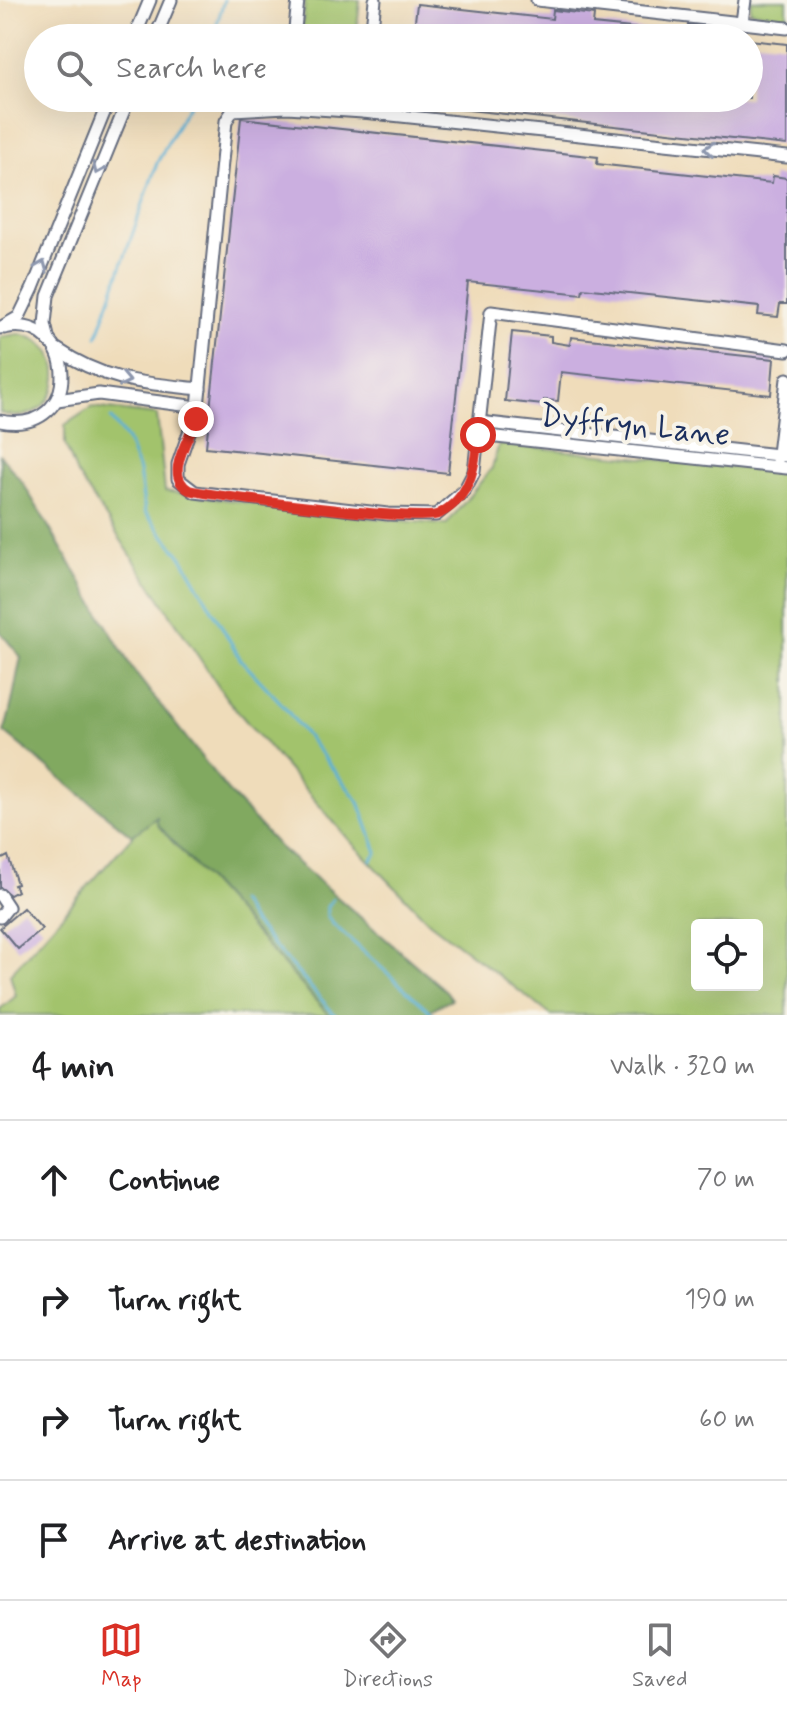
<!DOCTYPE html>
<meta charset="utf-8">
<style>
:root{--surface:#fff;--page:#f6f6f6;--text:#202124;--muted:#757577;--line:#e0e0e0;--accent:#d93025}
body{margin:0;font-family:Mynerve,sans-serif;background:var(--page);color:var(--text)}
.controls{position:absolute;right:24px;bottom:24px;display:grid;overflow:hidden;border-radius:8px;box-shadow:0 8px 32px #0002}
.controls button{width:72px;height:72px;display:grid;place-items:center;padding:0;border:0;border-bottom:2px solid var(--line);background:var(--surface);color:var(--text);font:40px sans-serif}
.stop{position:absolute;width:24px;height:24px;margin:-18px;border:6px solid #d93025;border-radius:50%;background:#fff}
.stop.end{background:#d93025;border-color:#fff;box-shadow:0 2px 8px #0008}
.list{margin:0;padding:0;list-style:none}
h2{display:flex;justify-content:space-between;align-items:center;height:104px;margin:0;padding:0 32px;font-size:34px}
h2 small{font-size:26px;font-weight:400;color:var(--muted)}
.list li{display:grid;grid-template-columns:52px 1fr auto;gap:24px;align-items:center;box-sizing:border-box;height:120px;padding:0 32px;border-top:2px solid var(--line)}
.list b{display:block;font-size:30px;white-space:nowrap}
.list em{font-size:26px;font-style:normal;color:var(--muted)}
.icon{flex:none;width:44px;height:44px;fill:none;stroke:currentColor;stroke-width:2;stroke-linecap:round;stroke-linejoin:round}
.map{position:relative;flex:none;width:787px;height:1015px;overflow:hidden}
.search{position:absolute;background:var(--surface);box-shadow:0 8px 32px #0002;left:24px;right:24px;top:24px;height:88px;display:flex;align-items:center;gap:20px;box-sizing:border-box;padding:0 28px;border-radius:44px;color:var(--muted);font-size:30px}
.sheet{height:584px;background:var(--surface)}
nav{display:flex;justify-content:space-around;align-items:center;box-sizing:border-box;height:112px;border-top:2px solid var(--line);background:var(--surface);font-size:22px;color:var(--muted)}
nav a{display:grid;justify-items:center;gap:4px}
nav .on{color:var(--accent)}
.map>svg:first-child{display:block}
.green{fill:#a2c36c;stroke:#5e7965;stroke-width:2;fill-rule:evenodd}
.forest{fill:#81a960;stroke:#4e6c5f;stroke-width:2}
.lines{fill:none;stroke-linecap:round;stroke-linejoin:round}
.stream{stroke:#59b0d6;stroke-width:3}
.building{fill:#cbafe0}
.minor-casing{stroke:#656c7e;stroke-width:15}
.minor{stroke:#fff;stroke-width:11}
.oneway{stroke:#8d97ae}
.route{stroke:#d93025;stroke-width:10}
.labels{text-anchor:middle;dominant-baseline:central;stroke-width:8;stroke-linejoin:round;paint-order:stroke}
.street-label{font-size:32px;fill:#1b2f5e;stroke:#f7f3e8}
</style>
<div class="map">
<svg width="787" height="1015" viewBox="0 0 787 1015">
<rect width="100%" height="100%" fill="#f7f3e8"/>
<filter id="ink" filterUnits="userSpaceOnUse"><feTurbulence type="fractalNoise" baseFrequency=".0125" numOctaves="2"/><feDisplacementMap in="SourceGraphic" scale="16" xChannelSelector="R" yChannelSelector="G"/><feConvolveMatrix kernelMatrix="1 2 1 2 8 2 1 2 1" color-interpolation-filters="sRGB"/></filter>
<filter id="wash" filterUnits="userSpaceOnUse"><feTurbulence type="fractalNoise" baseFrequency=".006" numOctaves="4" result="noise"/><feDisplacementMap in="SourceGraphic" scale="32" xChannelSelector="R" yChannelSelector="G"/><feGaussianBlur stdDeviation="1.8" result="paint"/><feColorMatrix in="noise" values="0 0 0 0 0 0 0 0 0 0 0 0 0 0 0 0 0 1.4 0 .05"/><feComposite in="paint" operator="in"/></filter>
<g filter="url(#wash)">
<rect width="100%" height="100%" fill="#efdcba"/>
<!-- green -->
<g class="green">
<path d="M305,0H360L356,38H301Z"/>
<path d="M751,0H787V17L750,11Z"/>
<path d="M19,334C81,346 59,432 0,413V337Z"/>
<path d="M92,407L157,415L165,491L323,513L446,525L492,468L499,444L787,472V1015H551L429,922L351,842L226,698L77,474L65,444V425ZM697,925H757V985H697Z"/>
<path d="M157,816V824L329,1015H0V1009L16,996L10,974L135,833Z"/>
</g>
<!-- forest -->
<path class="forest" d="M0,455L23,483L133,670L228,791L279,847L446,991L452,999L430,1010L434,1015H329L157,824V817L132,836L4,732C13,706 15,683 21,657L0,632Z"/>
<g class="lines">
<!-- stream -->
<g class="stream">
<path d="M213,38L224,0"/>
<path d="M97,337L157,163L192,98"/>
<path d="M111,419L127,440L139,471L145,512L183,559L241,660L281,703L359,802L377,852L371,860"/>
<path d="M333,899L327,907V916L333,924L434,1015"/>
<path d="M239,901L251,920L335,1015"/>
</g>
</g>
<g id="blocks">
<!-- building -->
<g class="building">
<path d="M417,4L552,19L553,10L594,15L593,24L679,33L678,38H413Z"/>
<path d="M688,25L729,30L728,38H686Z"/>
<path d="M749,40L787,44V145L405,103V98H749Z"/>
<path d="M241,118L598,157L597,164L772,183L773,176L787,178V304H780L778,317L758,315L759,307L583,288L582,294L468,282L448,473L206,447Z"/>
<path d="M512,332L551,336V342L570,345L571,337L774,359L771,395L561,372L558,401L544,400L543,405L505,401Z"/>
<path d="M8,856L17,884L14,885L17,891L10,895L0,887V860Z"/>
<path d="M23,908L42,929L18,949L0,928Z"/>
</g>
</g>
</g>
<g filter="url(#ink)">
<use href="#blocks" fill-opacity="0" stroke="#656c7e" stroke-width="2"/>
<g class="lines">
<defs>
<g id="minor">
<path d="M537,0L787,28"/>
<path d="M742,22L745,0"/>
<path d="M134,38L150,0"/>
<path d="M155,38L171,0"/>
<path d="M294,38L298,0"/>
<path d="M371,38L375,0"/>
<path d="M363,112L364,98"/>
<path d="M787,157L363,112L287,107L233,110L226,121L198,407L178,464V479L195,492L388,514L436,515L464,491L474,472L491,312L787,350"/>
<path d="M0,328L19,317L33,288L110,98"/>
<path d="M49,341L45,324L48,296L129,98"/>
<path d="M57,349C106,382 143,383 200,389"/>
<path d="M57,400L99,394L198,407"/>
<path d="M0,421C86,437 78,312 4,328"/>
<path d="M479,422L787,456"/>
<path d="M478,435L787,468"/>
<path d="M777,462L787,379"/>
<path d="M0,895L8,907L0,917"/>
</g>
</defs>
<!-- minor casing -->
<use href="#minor" class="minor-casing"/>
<!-- minor -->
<use href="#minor" class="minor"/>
</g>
<!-- one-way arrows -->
<defs><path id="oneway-chevron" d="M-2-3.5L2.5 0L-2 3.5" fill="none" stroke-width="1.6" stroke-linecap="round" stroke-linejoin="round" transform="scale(2)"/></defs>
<g class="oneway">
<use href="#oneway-chevron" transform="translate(709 149) rotate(-174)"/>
<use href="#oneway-chevron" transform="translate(98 169) rotate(114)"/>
<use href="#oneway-chevron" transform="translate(42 266) rotate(-68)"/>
<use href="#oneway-chevron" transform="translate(125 380) rotate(12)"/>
</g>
</g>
<g class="lines" filter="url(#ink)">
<!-- route -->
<path class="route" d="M196,419C189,440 163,475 189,490C218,497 423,523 439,514C471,497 475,467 478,435"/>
</g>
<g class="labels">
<!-- street labels -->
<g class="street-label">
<text transform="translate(635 426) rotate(6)">Dyffryn Lane</text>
</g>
</g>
</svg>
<div class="controls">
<button><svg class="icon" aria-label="locate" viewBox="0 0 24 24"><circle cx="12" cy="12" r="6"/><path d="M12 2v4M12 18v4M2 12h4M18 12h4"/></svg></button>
</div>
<div class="stop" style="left:478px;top:435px"></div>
<div class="stop end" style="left:196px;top:419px"></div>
<div class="search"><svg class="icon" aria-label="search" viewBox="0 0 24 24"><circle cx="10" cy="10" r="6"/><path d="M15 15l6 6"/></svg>Search here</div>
</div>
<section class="sheet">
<h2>4 min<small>Walk · 320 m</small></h2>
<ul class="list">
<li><svg class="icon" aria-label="ahead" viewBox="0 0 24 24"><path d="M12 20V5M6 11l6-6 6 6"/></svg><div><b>Continue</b></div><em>70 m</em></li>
<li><svg class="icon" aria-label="right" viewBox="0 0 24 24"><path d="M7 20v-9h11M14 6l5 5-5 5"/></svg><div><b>Turn right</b></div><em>190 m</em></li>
<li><svg class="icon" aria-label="right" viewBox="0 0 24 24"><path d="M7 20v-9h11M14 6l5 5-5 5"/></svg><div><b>Turn right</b></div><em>60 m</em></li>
<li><svg class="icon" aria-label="arrive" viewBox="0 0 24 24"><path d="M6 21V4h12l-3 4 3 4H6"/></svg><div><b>Arrive at destination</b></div></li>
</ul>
</section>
<nav>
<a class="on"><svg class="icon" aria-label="map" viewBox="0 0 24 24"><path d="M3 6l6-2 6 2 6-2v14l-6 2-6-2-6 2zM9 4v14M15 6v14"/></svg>Map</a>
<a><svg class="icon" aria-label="directions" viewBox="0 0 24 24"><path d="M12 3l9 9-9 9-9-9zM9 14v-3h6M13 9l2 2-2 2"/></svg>Directions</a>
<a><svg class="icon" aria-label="saved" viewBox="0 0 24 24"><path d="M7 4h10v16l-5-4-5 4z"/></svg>Saved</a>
</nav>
